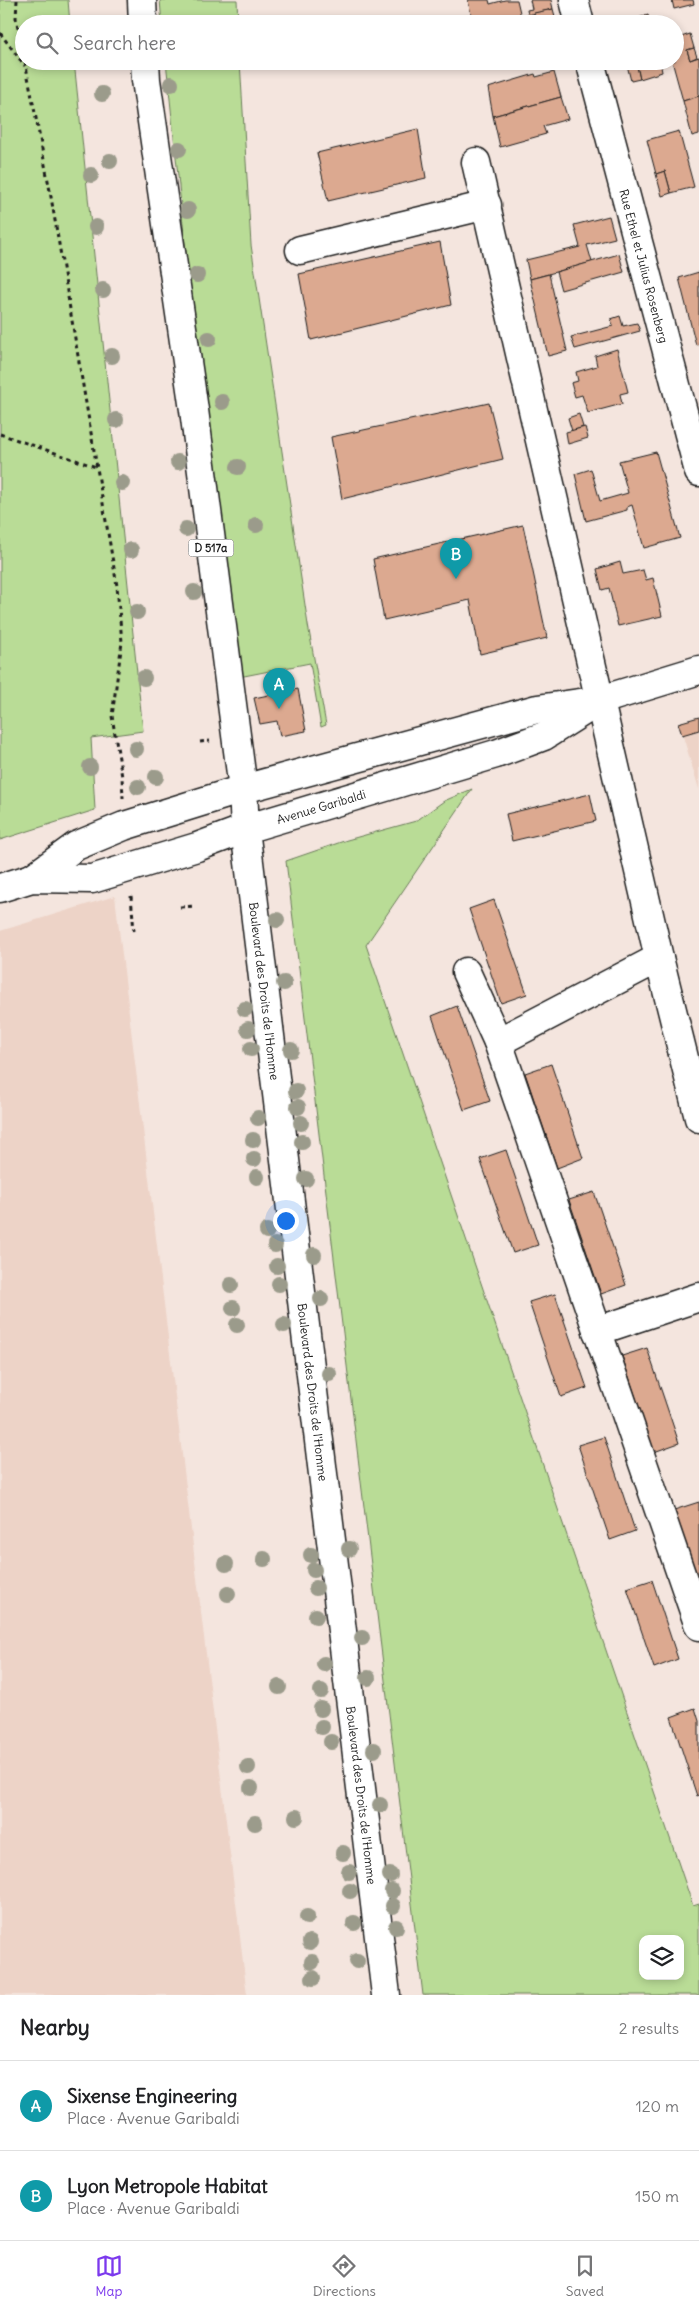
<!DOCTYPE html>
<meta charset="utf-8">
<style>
:root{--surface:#fff;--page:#f2f2f2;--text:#202124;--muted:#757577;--line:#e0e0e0;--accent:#7c3aed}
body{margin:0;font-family:Delius,sans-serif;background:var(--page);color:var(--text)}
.controls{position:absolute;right:15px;bottom:15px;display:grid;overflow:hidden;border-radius:10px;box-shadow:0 2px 8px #0003}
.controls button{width:45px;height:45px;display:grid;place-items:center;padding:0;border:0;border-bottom:1px solid var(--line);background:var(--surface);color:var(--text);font:25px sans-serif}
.you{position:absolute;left:285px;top:1220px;width:18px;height:18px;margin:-12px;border:4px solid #fff;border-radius:50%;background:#1a73e8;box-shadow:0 0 0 8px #1a73e833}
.badge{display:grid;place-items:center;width:32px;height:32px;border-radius:50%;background:var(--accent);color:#fff;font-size:16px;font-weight:700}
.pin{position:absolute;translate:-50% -41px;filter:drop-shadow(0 1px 2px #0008)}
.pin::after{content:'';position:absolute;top:26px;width:18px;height:15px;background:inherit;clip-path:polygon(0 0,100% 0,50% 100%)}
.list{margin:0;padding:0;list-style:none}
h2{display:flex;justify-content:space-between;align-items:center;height:65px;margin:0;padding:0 20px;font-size:21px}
h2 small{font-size:16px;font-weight:400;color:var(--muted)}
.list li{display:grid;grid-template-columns:32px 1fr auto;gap:15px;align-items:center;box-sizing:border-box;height:90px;padding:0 20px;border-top:1px solid var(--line)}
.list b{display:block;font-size:19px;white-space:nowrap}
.list p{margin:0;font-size:16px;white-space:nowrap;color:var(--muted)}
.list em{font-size:16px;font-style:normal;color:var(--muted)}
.icon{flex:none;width:28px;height:28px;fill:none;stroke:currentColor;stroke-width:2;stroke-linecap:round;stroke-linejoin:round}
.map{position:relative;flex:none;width:699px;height:1995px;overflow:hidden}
.search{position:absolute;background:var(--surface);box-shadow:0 2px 8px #0003;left:15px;right:15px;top:15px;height:55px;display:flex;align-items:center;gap:12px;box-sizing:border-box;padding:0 18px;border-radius:28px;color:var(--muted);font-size:19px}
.sheet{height:245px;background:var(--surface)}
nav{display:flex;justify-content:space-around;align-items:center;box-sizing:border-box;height:70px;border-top:1px solid var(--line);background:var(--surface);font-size:14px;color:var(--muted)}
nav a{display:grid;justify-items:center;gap:2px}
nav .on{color:var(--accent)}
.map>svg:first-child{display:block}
.built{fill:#edd3c7}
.green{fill:#b9dc96;stroke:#6a7c59;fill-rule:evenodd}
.building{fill:#dca990;stroke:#1c1c1c}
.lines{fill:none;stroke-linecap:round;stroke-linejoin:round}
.minor-casing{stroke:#1c1c1c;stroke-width:31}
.major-casing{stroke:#1c1c1c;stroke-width:31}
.path{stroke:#1c1c1c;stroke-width:3;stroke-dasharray:4 4;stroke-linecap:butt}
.minor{stroke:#fff;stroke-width:28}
.major{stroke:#fff;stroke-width:28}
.tree{fill:#9b9b8b}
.labels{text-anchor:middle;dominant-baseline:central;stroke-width:4;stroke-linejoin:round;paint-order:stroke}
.shield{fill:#fff;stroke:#606060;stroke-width:1}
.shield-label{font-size:11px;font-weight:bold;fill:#1c1c1c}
.street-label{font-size:12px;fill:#1c1c1c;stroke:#fff}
</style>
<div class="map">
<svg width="699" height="1995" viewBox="0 0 699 1995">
<rect width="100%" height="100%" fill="#f4e5de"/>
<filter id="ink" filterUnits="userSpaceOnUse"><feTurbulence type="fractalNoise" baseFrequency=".02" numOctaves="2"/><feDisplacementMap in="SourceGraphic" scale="10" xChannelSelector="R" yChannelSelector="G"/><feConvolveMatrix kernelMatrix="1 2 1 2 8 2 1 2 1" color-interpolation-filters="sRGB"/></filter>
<g filter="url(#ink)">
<!-- built -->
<g class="built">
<path d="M699,717V789L679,723Z"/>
<path d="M115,896L247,1995H0V931Z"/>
</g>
<!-- green -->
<g class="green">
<path d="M0,0H68L70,24H24V61H74L143,731L91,738L95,810L0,840Z"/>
<path d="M160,0H237L238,24H162Z"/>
<path d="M166,61H240L251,245L308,625L326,725L321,727L310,663L239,677L195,339Z"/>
<path d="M472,789L366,945L693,1906L699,1904V1995H423L286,861L347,840L416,821L444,801ZM643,1939H680V1976H643Z"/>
</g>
<!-- building -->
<g class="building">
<path d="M468,0H489L490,4L505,0H517L521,17L494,24H473Z"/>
<path d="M530,0H551L553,9L528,15L527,10L532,9Z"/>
<path d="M672,0H693L694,4L674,9Z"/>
<path d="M553,9L556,20L536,24L534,13Z"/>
<path d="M648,15L650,24H618Z"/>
<path d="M690,34L694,48L687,50L690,60L699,57V96L683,101L672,61H675V39Z"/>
<path d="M694,48L697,57L690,60L687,50Z"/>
<path d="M626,61H636L640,79L631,81Z"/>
<path d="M636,61H660L662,72L640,79Z"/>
<path d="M554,72L561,97L493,116L488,88L535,74L536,77Z"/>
<path d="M699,96V134L692,136L683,101Z"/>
<path d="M561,97L568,119L543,126L546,134L500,147L493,116Z"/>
<path d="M418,129L426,178L328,201L317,153Z"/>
<path d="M679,131L694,187L671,193L665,171L656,174L647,140Z"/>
<path d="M665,171L671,193L662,196L656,174Z"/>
<path d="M609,216L615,238L587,245L592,262L530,279L526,260L580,247L574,225Z"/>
<path d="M440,242L451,305L311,340L299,274Z"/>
<path d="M619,254L624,272L561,290L556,272Z"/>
<path d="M699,272V344L696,345L679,278Z"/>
<path d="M549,274L567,351L548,356L530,279Z"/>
<path d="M620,316L623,326L637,323L640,331L575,349L571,337L613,326L611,319Z"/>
<path d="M617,349L628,392L620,394L622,404L588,413L582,395L575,397L571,383L578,381L576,372L597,366L595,356Z"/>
<path d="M489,403L503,459L342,499L331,437Z"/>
<path d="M579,414L583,427L572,431L568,418Z"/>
<path d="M585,427L588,438L568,444L566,432Z"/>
<path d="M656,452L680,538L644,548L632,505L627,507V510L586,521L575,474L591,469L600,501L628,493L619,461Z"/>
<path d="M523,525L547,638L480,654L470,600L384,620L373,559Z"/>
<path d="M620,562L623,574L643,570L646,580L653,578L662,616L618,626L609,588L602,590L597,569Z"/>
<path d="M298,689L306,731L280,736L277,721L260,724L254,698Z"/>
<path d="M699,717V730L682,735L678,723Z"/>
<path d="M590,794L596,821L512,841L506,814Z"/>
<path d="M494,900L527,994L501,1003L469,909Z"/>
<path d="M457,1006L490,1101L464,1110L432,1016Z"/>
<path d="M551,1064L583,1158L557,1168L525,1073Z"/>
<path d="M506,1150L538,1245L513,1253L480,1159Z"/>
<path d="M594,1192L626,1285L601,1294L569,1200Z"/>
<path d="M555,1294L587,1388L561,1397L529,1302Z"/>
<path d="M647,1348L679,1443L654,1452L622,1356Z"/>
<path d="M604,1437L635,1531L610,1540L578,1445Z"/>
<path d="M699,1502V1584L674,1510Z"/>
<path d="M652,1580L678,1659L654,1668L627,1588Z"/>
<path d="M695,1708L699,1721V1795L697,1796L671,1717Z"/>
</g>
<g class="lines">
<defs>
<g id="minor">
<path d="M574,0L580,24"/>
<path id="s1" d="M590,61L699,472"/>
<path d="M476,162L659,958L699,1118"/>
<path d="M300,250L487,205"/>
<path d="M659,958L498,1042L699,1626"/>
<path d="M466,972L498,1042"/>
<path d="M597,1331L699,1297"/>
</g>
<g id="major">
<path d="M142,0L143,24"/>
<path id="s2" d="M145,61L146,80L194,410L243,789L245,829L386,1995"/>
<path d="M32,878L76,846L124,826L243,789L537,709L601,700L699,670"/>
<path id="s3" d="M0,888L32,878L92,879L197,847L245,829L496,754L544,736L593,705"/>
</g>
</defs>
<!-- minor casing -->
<use href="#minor" class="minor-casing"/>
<!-- major casing -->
<use href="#major" class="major-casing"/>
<!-- path -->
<g class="path">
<path d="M17,0L16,18L24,57"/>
<path d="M0,33L25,66"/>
<path d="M25,61L50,191L117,586L122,642L112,716L122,777L123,798"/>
<path d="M0,434L96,467"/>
<path d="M200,742L210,741"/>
<path d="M131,896L134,931"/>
<path d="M180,907L194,906"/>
</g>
<!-- minor -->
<use href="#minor" class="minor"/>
<!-- major -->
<use href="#major" class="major"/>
</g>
<!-- trees -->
<g class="tree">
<circle cx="171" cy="84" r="8"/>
<circle cx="102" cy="94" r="8"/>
<circle cx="179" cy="149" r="8"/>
<circle cx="110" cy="161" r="8"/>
<circle cx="91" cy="175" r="8"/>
<circle cx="188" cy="210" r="8"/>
<circle cx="96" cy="227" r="8"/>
<circle cx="197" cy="275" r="8"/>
<circle cx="103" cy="290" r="8"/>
<circle cx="209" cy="339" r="8"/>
<circle cx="112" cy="356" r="8"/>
<circle cx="222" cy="402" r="8"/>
<circle cx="116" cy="420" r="8"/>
<circle cx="178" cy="462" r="8"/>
<circle cx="238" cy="467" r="8"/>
<circle cx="122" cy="483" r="8"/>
<circle cx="256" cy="525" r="8"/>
<circle cx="186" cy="529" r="8"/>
<circle cx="131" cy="550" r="8"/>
<circle cx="194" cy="592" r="8"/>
<circle cx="137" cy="612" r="8"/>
<circle cx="144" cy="678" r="8"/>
<circle cx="136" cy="749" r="8"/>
<circle cx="90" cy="767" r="8"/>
<circle cx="156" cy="777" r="8"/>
<circle cx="138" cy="787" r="8"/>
<circle cx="277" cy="920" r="8"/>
<circle cx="284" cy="983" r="8"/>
<circle cx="245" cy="1009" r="8"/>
<circle cx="248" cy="1029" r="8"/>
<circle cx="251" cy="1049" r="8"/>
<circle cx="291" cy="1050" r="8"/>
<circle cx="296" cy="1091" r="8"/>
<circle cx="298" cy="1107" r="8"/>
<circle cx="258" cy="1118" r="8"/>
<circle cx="301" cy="1123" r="8"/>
<circle cx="253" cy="1140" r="8"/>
<circle cx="302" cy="1142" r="8"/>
<circle cx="254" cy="1159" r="8"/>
<circle cx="257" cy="1177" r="8"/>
<circle cx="306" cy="1179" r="8"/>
<circle cx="267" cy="1231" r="8"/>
<circle cx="275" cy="1245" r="8"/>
<circle cx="314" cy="1255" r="8"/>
<circle cx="277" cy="1266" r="8"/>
<circle cx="279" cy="1284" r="8"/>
<circle cx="231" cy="1285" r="8"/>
<circle cx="321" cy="1299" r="8"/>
<circle cx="233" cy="1308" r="8"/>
<circle cx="237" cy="1325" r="8"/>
<circle cx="284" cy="1325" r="8"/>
<circle cx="329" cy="1374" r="8"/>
<circle cx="349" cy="1549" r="8"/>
<circle cx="311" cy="1555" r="8"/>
<circle cx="264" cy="1559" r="8"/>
<circle cx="226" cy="1564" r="8"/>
<circle cx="314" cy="1570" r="8"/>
<circle cx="316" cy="1588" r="8"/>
<circle cx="228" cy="1594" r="8"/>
<circle cx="316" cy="1616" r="8"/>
<circle cx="362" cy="1638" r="8"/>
<circle cx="324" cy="1664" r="8"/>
<circle cx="368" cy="1678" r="8"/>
<circle cx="279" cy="1687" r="8"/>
<circle cx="321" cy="1691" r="8"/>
<circle cx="321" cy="1709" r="8"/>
<circle cx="322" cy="1727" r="8"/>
<circle cx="331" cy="1742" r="8"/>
<circle cx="374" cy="1750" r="8"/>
<circle cx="248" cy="1767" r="8"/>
<circle cx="251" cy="1788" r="8"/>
<circle cx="380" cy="1805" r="8"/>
<circle cx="296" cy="1817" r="8"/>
<circle cx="255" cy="1823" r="8"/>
<circle cx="343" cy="1853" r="8"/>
<circle cx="349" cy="1872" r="8"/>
<circle cx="390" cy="1875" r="8"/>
<circle cx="350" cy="1891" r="8"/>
<circle cx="392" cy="1891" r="8"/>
<circle cx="393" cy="1906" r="8"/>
<circle cx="307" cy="1917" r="8"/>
<circle cx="354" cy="1923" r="8"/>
<circle cx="396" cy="1927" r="8"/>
<circle cx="310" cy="1942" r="8"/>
<circle cx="357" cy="1961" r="8"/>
<circle cx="312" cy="1962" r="8"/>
<circle cx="313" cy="1978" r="8"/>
</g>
</g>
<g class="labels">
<!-- shield labels -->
<rect class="shield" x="188.5" y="539.5" width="45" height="17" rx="4"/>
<g class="shield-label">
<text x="211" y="548">D 517a</text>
</g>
<!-- street labels -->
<g class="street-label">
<text stroke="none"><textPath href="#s1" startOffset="212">Rue Ethel et Julius Rosenberg</textPath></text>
<text stroke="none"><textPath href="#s3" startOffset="334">Avenue Garibaldi</textPath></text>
<text stroke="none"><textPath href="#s2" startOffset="938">Boulevard des Droits de l'Homme</textPath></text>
<text stroke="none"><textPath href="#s2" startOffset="1342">Boulevard des Droits de l'Homme</textPath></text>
<text stroke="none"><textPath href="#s2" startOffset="1748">Boulevard des Droits de l'Homme</textPath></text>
</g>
</g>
</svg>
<div class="controls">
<button><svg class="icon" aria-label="layers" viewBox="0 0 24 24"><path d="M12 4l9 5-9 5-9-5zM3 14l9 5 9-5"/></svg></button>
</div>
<div class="you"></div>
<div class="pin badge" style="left:279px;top:709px;background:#0f9aa8">A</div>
<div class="pin badge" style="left:456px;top:579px;background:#0f9aa8">B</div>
<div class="search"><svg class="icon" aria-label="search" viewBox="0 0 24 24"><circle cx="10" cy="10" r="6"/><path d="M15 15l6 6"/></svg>Search here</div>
</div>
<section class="sheet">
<h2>Nearby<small>2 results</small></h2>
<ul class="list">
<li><span class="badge" style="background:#0f9aa8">A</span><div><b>Sixense Engineering</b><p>Place · Avenue Garibaldi</p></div><em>120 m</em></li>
<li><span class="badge" style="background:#0f9aa8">B</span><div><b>Lyon Metropole Habitat</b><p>Place · Avenue Garibaldi</p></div><em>150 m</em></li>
</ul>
</section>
<nav>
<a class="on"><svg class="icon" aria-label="map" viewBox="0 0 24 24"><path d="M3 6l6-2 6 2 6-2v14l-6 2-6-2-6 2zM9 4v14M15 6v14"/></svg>Map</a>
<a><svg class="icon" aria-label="directions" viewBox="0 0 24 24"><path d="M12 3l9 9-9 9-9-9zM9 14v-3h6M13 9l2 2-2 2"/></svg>Directions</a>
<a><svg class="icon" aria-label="saved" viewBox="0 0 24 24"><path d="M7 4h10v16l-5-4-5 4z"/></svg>Saved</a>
</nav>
